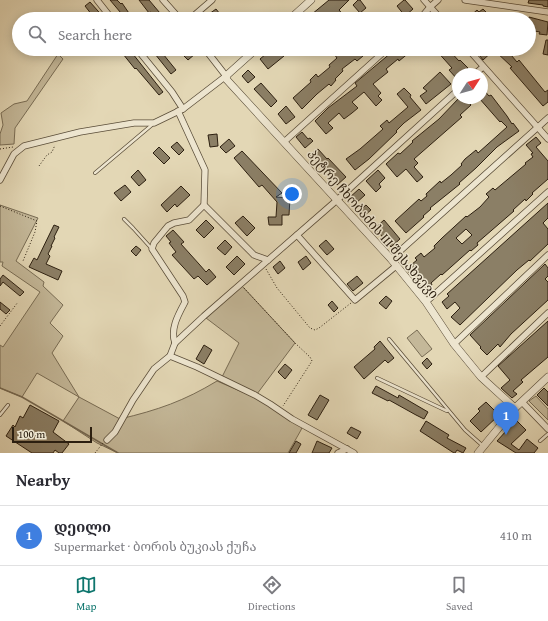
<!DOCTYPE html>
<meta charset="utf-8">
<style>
:root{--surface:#fff;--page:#f2f2f3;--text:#2b2b33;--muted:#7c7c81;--line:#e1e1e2;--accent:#0f766e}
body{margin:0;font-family:"Gentium Book Plus","Noto Serif Georgian",serif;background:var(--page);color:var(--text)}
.compass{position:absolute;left:452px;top:68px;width:36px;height:36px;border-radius:50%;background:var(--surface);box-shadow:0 2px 10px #0003;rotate:54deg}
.scale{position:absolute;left:12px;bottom:10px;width:80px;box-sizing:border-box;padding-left:4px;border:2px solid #2c1f10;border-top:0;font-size:11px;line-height:14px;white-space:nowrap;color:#2c1f10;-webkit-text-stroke:3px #ede5cf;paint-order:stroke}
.you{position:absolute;left:292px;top:194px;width:14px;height:14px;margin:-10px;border:3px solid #fff;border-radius:50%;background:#1a73e8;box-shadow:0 0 0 6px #1a73e833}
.badge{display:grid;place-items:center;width:26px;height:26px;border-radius:50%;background:var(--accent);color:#fff;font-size:13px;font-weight:700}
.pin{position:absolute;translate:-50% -33px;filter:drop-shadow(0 1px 2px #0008)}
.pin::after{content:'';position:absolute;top:21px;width:14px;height:12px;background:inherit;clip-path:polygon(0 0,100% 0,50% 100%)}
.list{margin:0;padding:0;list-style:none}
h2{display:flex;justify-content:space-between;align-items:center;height:52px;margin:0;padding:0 16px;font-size:17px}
h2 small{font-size:13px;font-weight:400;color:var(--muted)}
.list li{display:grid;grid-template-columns:26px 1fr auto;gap:12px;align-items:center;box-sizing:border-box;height:60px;padding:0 16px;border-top:1px solid var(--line)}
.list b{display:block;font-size:15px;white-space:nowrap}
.list p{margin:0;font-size:13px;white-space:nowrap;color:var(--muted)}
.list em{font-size:13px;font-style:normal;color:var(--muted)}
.icon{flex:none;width:22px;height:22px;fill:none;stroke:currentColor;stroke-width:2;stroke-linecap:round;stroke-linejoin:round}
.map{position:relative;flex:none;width:548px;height:453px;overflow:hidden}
.search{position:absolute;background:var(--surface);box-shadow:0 2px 10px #0003;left:12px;right:12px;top:12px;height:44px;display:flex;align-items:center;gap:10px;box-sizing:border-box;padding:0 14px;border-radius:22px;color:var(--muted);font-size:15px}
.sheet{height:112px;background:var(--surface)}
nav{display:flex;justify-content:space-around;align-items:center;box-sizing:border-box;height:56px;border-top:1px solid var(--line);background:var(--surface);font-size:11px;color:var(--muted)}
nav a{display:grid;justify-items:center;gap:2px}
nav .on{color:var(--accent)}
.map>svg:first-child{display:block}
.green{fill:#c4b899;stroke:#786c54}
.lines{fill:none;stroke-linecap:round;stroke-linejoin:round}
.stream{stroke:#756851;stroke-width:1.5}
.building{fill:#8b7f66;stroke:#2c1f10;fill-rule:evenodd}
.service-casing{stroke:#5a4d39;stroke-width:4}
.minor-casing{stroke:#5a4d39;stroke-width:7}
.tertiary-casing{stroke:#5a4d39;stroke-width:8}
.path{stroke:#2c1f10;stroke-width:1;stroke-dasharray:1 2;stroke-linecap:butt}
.service{stroke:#ede5cf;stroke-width:2.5}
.minor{stroke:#ede5cf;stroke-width:5.5}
.tertiary{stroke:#ede5cf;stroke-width:7}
.labels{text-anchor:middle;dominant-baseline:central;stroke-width:3;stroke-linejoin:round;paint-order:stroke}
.street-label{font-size:13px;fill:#2c1f10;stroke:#ede5cf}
</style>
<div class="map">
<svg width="548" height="453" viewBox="0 0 548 453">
<rect width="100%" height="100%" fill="#e3d7b5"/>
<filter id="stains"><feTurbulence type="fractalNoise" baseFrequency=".005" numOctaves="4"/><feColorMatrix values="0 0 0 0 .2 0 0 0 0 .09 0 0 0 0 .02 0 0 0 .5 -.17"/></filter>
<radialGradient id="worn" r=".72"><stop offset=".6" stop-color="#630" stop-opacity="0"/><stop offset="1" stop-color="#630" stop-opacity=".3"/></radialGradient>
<!-- green -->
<g class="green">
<path d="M58,54L63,59L15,128L14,144L0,145V134L3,125L1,113L14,104L27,101Z"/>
<path d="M0,205L38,218L16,261L44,282L43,286L63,305L50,323L63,336L52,353L79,397L120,419C158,410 184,401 217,381L270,404L303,425L301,430L288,453H118L97,443L63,421L79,397L37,373L22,397L0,388V345L3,347L40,292L2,266L3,262H0Z"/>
<path d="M242,286L295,343L257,394L222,377L239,343L206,318Z"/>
<path d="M417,330L432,349L422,357L407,338Z"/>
<path d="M536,396L548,409V420L529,401Z"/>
</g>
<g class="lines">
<!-- stream -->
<path class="stream" d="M0,388L22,397L118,453"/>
</g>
<!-- building -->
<g class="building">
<path d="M110,0H117L121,4L122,3L133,19H126Z"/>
<path d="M139,0H149L165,19H157L151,12L149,13Z"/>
<path d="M329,0H349L339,10L347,19H334L332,17L329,19H306Z"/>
<path d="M358,0H360L366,8L360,13L353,5Z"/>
<path d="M404,0H405L413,9L405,16L397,6Z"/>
<path d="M529,0H548V7L543,6V5L528,3Z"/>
<path d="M90,2L98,11L104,19H86L92,15L85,6Z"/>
<path d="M216,9L220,14L212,19L209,14Z"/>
<path d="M483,9L487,13L484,16L486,19H467L477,10L479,12Z"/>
<path d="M505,14L519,17V19H504Z"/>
<path d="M529,17L548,22L547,35L539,34L540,32L529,30Z"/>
<path d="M546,40H548V55L543,54Z"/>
<path d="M119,49H129L163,92L159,95L136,68L135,69Z"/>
<path d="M151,49H159L176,70L171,74Z"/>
<path d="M177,49H191L195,54L188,60Z"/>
<path d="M273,49H288L282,54L284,56L268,69L260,59L266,54L267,55Z"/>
<path d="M340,49L344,54L349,49H368L361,54L363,56L357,61L355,59L342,69L343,71L335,79L336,80L331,86L329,84L317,94L302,109L293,98L311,82L310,80L316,74L318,77L330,67L329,65L337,58L334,54Z"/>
<path d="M391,49H418L412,54L410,52L399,61L398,59L386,69L388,72L373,84L381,93L378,96L382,100L376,106L364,92L352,102L358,108L352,113L344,119L339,113L328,123L333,128L326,134L315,121L328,108L357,86L355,83L392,52Z"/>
<path d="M435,49H448L459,61L460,60L468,68L461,74H458V80L449,70L452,68Z"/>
<path d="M479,49H517L511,55L517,62L519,60L545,92L548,90V102L543,106L510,68L512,67L494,50L483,60L476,51Z"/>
<path d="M248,70L255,77L248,83L242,76Z"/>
<path d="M440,72L451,84L426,104L420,96L427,91L423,88Z"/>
<path d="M261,83L277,101L271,107L254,89Z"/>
<path d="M404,88L411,95L410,97L421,110L404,123L396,131L397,132L369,159L355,170L346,159L360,149L383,129L380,126L387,120L389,123L408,107L397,94Z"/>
<path d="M482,88L489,96L491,95L507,116L512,124L513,123L519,131L497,147L476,168L459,183L460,184L430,208L431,209L423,216L424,217L406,233L395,221L419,199L421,201L427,196L426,194L440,181L441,183L451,175L462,165L461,164L465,159L476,150L478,153L507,127L501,121L500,122L479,98H482Z"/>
<path d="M459,98H465L471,105L460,115L462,117L414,159L418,163L414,167L423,177L417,182L406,169L397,177L386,164L398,153L400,154L413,142L412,141L439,119Z"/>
<path d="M286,106L295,117L286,124L278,114Z"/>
<path d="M302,132L308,139L310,138L313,141L305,148L296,137Z"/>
<path d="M217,134L218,146L210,147L208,135Z"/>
<path d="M536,137L541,143L536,147L548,161V179L532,193L533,194L526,201L525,199L513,210L514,211L477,243L478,245L471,251L470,250L442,275L441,274L431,283L432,285L425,291L406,269L417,260L415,258L421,253L424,257L435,248L434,246L442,238L466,216L467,217L480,207L489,197L486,194L493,188L495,190L526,164L525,163L533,157L531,154L533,153L526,145ZM466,229L472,235L462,244L456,238Z"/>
<path d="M229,139L235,146L226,153L220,147Z"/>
<path d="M177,142L184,150L179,155L171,147Z"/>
<path d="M159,147L170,158L164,164L153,153Z"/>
<path d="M318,149L327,159L328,158L346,177L337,185L310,155Z"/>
<path d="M242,151L282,193L276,197L290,198L289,215H282V225H269L268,217H276L277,202L262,185L259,187L234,158Z"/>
<path d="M138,170L146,180L139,186L131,177Z"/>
<path d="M378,170L385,178L379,184L381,187L376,192L366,181Z"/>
<path d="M125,185L131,192L121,201L114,193Z"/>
<path d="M181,186L190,195L177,207L175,204L167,212L161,205Z"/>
<path d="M359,189L365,195L355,204L349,198Z"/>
<path d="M548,203V218L543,223L548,229V244L530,261L529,260L517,270L460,325L451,317L460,308L455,302L447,309L442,302L449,296L447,294Z"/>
<path d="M366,205L371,210L365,215L360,210Z"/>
<path d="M243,216L255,228L247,236L235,223Z"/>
<path d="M206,220L214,228L204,238L196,230Z"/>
<path d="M384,220L400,239L391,247L375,228Z"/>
<path d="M54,225L59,227L54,237L55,238L51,246H52L48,254L50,256L46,264L62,271L58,280L29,267L34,258L37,260Z"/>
<path d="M173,230L184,242L181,244L199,264L206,272L209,269L216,277L207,285L198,276L194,279L172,255L176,252L169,243L171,242L166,236Z"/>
<path d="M225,240L232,247L225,255L217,248Z"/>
<path d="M326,240L334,249L327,255L319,246Z"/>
<path d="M136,246L141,250L136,256L131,251Z"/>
<path d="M237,256L245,264L234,275L226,267Z"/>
<path d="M306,256L311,263L303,270L298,262Z"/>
<path d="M280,261L285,268L278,274L273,267Z"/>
<path d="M545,264L548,268V276L545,279L548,282V300L511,334L500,347L498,344L487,355L480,348L481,347L470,335Z"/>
<path d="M3,275L24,292L20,296L3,282L0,286V279Z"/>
<path d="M357,276L363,283L353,291L347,284Z"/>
<path d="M386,296L392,301L386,309L379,303Z"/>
<path d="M332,301L338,308L334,312L328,305Z"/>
<path d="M0,302L10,310L6,314L0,309Z"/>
<path d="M548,321V357L521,380L523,382L513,391L517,394L512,398L501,388L510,380L498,366Z"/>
<path d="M380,341L394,358L388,363L385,360L364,379L354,367L375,349L374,347Z"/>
<path d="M204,345L212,350L204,364L196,359Z"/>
<path d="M427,358L432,364L427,369L422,363Z"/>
<path d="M285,364L292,370L285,379L278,372Z"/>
<path d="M376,386L398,398L399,395L428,412L424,419L416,415L389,400L388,401L372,393Z"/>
<path d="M544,388L548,392V406L537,395Z"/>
<path d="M320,395L329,400L317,420L308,415Z"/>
<path d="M486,402L499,415L481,432L470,421L480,411L478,409Z"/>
<path d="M30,405L59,421L53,432L69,444L62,453H59L55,450L53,453H32L6,436L13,425L15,427L20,416L23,418Z"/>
<path d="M515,419L526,430L511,444L519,450L527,439L538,448L534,453H516L497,441L507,430L505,428Z"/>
<path d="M426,421L449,435L447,438L466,448L463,453L457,450L455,453H454L420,431Z"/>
<path d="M351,427L361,432L357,439L347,433Z"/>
<path d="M296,441L301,444L296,453H289Z"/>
<path d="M317,441L332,448L329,453H312Z"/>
</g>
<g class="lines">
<defs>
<g id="service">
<path d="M95,173L153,124"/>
<path d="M124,219L133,228L152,249"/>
<path d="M389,339L465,430L483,446"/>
<path d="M377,378L447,411"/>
<path d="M0,415L8,405"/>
<path d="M540,441L548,434"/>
</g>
<g id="minor">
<path d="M97,0L112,19"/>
<path d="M163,0L180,19"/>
<path d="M424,0L441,19"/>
<path d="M465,0L548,12"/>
<path d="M190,19L212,0"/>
<path d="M420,19L430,7L438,0"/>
<path d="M137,49L172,92L183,109"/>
<path d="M468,49L548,139"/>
<path d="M475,74L483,67"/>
<path d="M178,111L205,170L204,205L254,255L268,260"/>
<path d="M284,142L387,49"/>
<path d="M0,180L14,154L24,146L80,132L134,123H154L183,109L226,76L205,49"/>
<path d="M297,235L355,300L396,266"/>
<path d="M391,259L548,118"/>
<path d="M426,302L548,192"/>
<path d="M175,343C170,329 178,315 185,302L183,296L152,249L154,243L168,226L174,223L189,220L204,205"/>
<path d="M454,344L548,255"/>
<path d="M170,356L197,367L255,395L270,404L292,419L354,453"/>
<path d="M481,377L548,313"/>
<path d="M522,402L548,429"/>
<path d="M107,440L115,432L133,400L154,369L170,356L175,343L204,316L337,200L458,90"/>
<path d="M338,453L347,449"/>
</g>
<g id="tertiary">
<path d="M290,19L311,0"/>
<path d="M256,49L226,76L227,80L391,259L426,302L454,344L481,377L515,408"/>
<path d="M478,453L515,408L548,377"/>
</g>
</defs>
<!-- service casing -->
<use href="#service" class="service-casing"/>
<!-- minor casing -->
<use href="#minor" class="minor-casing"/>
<!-- tertiary casing -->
<use href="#tertiary" class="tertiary-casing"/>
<!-- path -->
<g class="path">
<path d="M0,149L13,147"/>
<path d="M39,166L47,155L52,152L55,145"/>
<path d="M0,206L37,221L35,232L23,261"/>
<path d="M266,269L277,288L310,328L315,330L319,328L351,303"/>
<path d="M244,288L295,343L310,357L312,361L283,406"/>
<path d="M0,326L18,302"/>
<path d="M95,453L103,443"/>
</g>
<!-- service -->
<use href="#service" class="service"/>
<!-- minor -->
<use href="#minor" class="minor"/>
<!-- tertiary -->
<use href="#tertiary" class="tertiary"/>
</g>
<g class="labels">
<!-- street labels -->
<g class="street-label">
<text transform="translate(373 224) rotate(49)">პეტრე ჩხობაძის III შესახვევი</text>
</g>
</g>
<rect width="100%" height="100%" filter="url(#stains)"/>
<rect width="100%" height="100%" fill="url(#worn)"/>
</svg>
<svg class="compass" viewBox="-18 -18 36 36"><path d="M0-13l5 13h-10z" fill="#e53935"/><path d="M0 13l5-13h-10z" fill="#7c7c81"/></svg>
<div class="scale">100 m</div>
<div class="you"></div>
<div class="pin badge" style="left:506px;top:435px;background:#3f7fe0">1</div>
<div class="search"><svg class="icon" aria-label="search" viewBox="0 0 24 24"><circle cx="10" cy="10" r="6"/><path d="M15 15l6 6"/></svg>Search here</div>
</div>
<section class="sheet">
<h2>Nearby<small></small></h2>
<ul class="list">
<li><span class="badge" style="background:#3f7fe0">1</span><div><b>დეილი</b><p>Supermarket · ბორის ბუკიას ქუჩა</p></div><em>410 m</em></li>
</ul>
</section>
<nav>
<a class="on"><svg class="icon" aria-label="map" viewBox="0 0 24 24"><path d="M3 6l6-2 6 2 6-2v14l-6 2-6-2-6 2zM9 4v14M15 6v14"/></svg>Map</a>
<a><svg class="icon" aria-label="directions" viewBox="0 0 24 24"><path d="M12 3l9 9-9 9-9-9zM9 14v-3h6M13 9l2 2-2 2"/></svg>Directions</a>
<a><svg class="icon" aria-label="saved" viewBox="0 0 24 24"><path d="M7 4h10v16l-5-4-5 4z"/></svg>Saved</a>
</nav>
